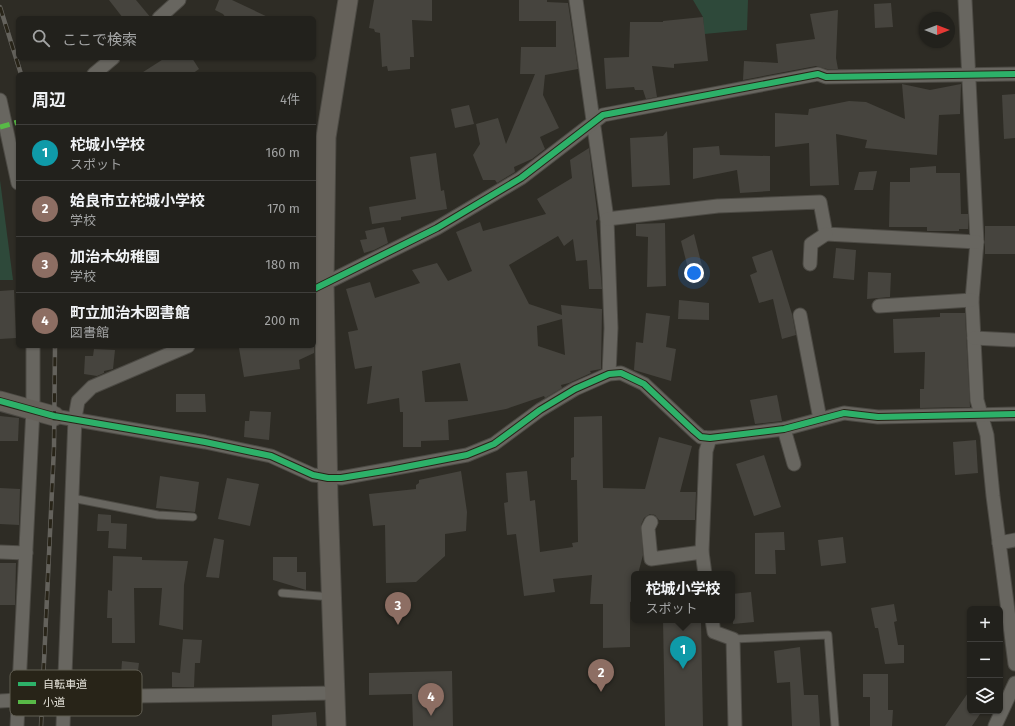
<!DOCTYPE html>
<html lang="ja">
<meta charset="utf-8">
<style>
:root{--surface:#22211c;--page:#2e2e29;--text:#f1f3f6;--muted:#a2a3a3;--line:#3f3e3b;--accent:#2563eb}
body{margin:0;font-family:"Fira Sans","Noto Sans JP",sans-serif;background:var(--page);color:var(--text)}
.controls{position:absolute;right:12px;bottom:12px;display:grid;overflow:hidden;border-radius:6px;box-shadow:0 1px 3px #0004}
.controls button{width:36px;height:36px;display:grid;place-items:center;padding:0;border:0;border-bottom:1px solid var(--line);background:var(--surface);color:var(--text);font:20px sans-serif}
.compass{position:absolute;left:919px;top:12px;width:36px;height:36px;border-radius:50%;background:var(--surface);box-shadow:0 1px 3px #0004;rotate:90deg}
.you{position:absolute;left:694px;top:273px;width:14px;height:14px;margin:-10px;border:3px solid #fff;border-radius:50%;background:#1a73e8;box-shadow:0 0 0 6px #1a73e833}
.badge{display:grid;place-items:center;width:26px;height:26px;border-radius:50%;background:var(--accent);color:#fff;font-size:13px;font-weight:700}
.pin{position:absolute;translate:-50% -33px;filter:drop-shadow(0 1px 2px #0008)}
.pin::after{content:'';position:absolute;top:21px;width:14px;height:12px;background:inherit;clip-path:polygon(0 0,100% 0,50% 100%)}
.popup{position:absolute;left:631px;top:571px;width:104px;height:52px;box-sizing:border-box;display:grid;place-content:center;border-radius:6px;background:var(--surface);filter:drop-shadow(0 1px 3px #0005);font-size:13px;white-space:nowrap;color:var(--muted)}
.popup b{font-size:15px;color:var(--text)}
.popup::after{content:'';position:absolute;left:50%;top:100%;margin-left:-8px;border:8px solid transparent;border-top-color:var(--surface)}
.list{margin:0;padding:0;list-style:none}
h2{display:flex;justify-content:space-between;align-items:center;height:52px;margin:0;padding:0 16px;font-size:17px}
h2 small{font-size:13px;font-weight:400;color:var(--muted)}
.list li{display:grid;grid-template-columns:26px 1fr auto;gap:12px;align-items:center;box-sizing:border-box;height:56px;padding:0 16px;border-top:1px solid var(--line)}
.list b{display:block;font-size:15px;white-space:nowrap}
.list p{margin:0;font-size:13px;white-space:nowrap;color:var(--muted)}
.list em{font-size:13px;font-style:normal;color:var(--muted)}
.icon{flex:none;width:22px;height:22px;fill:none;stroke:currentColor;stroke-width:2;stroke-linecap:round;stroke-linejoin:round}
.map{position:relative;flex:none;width:1015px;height:726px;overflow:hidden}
.search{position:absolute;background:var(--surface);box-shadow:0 1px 3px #0004;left:16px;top:16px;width:300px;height:44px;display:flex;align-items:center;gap:10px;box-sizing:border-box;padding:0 14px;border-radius:6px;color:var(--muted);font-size:15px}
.panel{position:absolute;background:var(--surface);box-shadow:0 1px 3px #0004;left:16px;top:72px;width:300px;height:276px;border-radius:6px}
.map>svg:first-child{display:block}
.green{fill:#2e493a}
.building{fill:#46443e;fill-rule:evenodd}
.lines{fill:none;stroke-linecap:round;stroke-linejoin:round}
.lane-casing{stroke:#4c4a44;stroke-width:9}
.street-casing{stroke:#4c4a44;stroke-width:15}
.secondary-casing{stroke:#4c4a44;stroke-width:21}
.lane{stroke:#686660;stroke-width:7}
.street{stroke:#686660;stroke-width:13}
.secondary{stroke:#65615a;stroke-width:19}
.rail-casing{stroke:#64625c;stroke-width:4.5}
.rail{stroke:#282418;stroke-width:3;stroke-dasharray:9;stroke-linecap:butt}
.quiet{stroke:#58b947;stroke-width:5;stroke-dasharray:10 5;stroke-linecap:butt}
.cycleway-casing{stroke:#282418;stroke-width:8}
.cycleway{stroke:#2db169;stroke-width:6}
.key{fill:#282418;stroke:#615e53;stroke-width:1}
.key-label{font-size:11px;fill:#e7e5dc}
</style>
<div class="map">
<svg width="1015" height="726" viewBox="0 0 1015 726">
<rect width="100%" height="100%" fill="#2e2c25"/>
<!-- green -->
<g class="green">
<path d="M693,0H748L747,30L704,34L703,17Z"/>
<path d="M0,180L13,280H0Z"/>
</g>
<!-- building -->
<g class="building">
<path d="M109,0H136L151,18H123Z"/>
<path d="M219,0H232L270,18H226L223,14L215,10Z"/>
<path d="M374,0H432V21L412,20L414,57H410V69L388,71L387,66L382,67L380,33L375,32L374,29L369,28Z"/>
<path d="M519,0H547V2L568,3L578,69L545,75L543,95L559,128L540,137L545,149L532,159L514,167L515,172L497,183L495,180H483L473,155L480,144L476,124L498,118L506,144L535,74H520L521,47H556V21H519Z"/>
<path d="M891,3L893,27L875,28L874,4Z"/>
<path d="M838,10L836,58L838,69H827L816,66L743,80L744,61L778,63L776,44L815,39L810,14Z"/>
<path d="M703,17L708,61L674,64V68L652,66L657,97L646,99L643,90H635L634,87L606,89L604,58L629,57L630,22H663V21Z"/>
<path d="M165,58H192L199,69L192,74H140Z"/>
<path d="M902,84L930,90L961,84L960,114L939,115L937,155L865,148L867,140L836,134L839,185L810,186L809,143L775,147V113L808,115L809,109L849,101L866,102L905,119Z"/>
<path d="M1015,94V138L1004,139L1002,95Z"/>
<path d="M469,105L474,124L455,128L451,109Z"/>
<path d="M667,131L670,185L632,187L630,138L663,136Z"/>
<path d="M719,146L720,155L770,156V191L740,193L737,170L693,179V148Z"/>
<path d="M589,148L598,219L596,221L602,289H589L587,260L576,261L573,239L564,246L558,236L509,265L529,304L562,315L561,305L602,309L601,369L590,371L591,373L569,383L561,385L562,388L545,398L544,396L506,409L448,420L449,440L421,441V447H403V412H400L399,398L367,404L372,366L355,369L348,332L358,330L346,289L370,282L375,298L420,283L412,270L437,263L448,281L472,271L456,232L480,222L483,231L546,214L537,199L572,178L570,160ZM562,319L565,355L538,346L537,326ZM460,363L468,401L425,402L422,371Z"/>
<path d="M436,153L441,191L444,190L447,209L401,217V220L372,224L369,207L416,199L410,157Z"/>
<path d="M936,166V173H960L961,214H968V229H959V231H927V227H889L890,182H910V168Z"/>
<path d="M877,171L873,190H854L859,172Z"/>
<path d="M665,223L666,286L647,287L648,237L636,236V224Z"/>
<rect x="985" y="226" width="30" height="28"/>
<path d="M384,227L388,243L374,250L364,253L360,240L367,239L365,231Z"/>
<path d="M694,234L705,278L692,284L681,241Z"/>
<path d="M836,248L856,250L854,280L833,278Z"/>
<path d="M772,250L792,314L796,335L782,339L773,299L759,303L750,275L757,272L752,257Z"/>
<path d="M868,272L891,273L890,297L867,299Z"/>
<path d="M14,290L16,338L0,339V291Z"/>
<path d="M679,300L709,303V320L678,319Z"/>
<path d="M646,313L670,316L666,347L676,349L671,381L634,370L636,342L643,343Z"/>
<path d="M940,313H965L970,407L920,408V389H924L925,352L894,353L893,319L940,317Z"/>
<path d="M250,346H314V353L299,360L300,369L244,377L239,348Z"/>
<path d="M94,349L115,350L113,369L104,371V373L97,376L84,374L85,356H93Z"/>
<path d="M176,394H205L206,412H176Z"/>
<path d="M777,395L782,421L755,424L750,400Z"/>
<path d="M250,411L271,412L269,440L244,437L245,421H249Z"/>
<path d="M0,416L19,418L18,441H0Z"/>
<path d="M602,416L603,488L645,489L659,437L692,446L680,492H696L695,520H659L655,515L650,514L644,518L641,525L643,555L638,574H634V601L630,602V647L603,648V604H590L592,575L553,579L555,592L524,596L516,534L507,535L504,503L508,502L506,473L527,471L530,501L535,500L540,552L573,547L572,543L578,542L577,480H571V458L574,457V417Z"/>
<path d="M976,440L978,473L955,475L953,442Z"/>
<path d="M764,455L781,507L754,516L736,464Z"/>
<path d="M461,471L467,512L466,531L445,534V556L416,582L386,583L385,525L373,526L369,494L416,489V485L419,483V480Z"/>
<path d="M160,476L199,482L195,512L156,508Z"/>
<path d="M227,478L259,484L250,526L218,519Z"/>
<path d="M0,488L20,489L19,525L0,524Z"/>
<path d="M98,514L111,515V523L127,524L126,549L108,548L109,531H97Z"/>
<path d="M784,532L785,550H775L776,574H755V533Z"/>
<path d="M843,537L846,563L821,566L818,540Z"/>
<path d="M214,538L224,540L219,578L206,577Z"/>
<path d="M113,556L142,557V560L188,561L184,585L183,630L159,625L162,588H134L135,643H112V618H107L108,590L112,591Z"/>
<path d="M273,557H297V572H306V590L273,580Z"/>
<path d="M0,563H16L15,605H0Z"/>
<path d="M751,592L754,622L733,624L732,594Z"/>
<path d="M894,604L897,621L894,622L898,645H904V663L885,664L878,628H875L871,608Z"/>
<path d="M663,620H701L703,726H665Z"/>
<path d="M183,639L202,640L200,663H195L194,687H172V672L180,673Z"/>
<path d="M800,647L804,695H818L820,726H792L790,682L777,683L774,651Z"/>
<path d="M122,661L139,663L136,688H120Z"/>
<path d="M452,671L453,726H413L412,694L369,695V673Z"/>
<path d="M863,674H888V710H893L892,726H870V697H863Z"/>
<path d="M970,690V711H982L972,726H945Z"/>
<path d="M316,712L317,726H272V715Z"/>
</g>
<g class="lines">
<defs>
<g id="lane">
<path d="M72,498L158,515L193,517"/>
<path d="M282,593L332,597"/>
<path d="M733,639L828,635L835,726"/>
</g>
<g id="street">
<path d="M576,0L607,219L611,328L609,374"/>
<path d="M965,0L977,242L972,300L977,400L987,435L993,496L1015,664"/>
<path d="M159,18L179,0"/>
<path d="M94,74L113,58"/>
<path d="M0,100L18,183"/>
<path d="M607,219L718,206L820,202L826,234L977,242"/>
<path d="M810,264L811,244L826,234"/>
<path d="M314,289L437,228L521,178L603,115L818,74L826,77L1015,74"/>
<path d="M879,306L972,300"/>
<path d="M800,315L820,419"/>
<path d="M974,338L1013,340"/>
<path d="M54,416L205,442L271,456L313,475L341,478L467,455L494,444L540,410L575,389L609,374L621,373L644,384L694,431L701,437L710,438L784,429L844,413L878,417L1015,414"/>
<path d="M784,429L794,464"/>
<path d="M651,522L648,528L651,559L702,552"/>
<path d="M999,543L1015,540"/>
<path d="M0,552L26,553"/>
<path d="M705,574L702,552L706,451L710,438"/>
<path d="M712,620L714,632L733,639L735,726"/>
<path d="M64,697L336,693"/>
<path d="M0,701L18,700"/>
<path d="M17,726L33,409V346"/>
<path d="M63,726L75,418L78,401L92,387L188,346"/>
<path d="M995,726L1015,683"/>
</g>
<g id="secondary">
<path d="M0,401L54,416"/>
<path d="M336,726L328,498L324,284L326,137L348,0"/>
</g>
</defs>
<!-- lane casing -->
<use href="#lane" class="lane-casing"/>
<!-- street casing -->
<use href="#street" class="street-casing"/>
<!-- secondary casing -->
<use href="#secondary" class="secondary-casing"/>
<!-- lane -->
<use href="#lane" class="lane"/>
<!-- street -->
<use href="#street" class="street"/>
<!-- secondary -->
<use href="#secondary" class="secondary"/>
<defs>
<g id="rail">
<path d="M0,7L21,74"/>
<path d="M41,726L54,447L55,346"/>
</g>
</defs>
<!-- rail casing -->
<use href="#rail" class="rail-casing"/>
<!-- rail -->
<use href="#rail" class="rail"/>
<!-- quiet -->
<path class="quiet" d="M0,127L18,122"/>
<defs>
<g id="cycleway">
<path d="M314,289L437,228L521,178L603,115L818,74L826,77L1015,74"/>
<path d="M0,401L54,416L205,442L271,456L313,475L328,478H341L390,470L467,455L494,444L540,410L575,389L609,374L621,373L644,384L694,431L701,437L710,438L784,429L844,413L878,417L1015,414"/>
</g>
</defs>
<!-- cycleway casing -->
<use href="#cycleway" class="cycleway-casing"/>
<!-- cycleway -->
<use href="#cycleway" class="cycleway"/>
</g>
<!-- legend -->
<rect x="10" y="670" width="132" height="46" rx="6" class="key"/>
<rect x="18" y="682" width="18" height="4" fill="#2db169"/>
<rect x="18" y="700" width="18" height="4" fill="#58b947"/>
<g class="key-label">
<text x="43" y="688">自転車道</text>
<text x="43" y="706">小道</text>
</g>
</svg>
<div class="controls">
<button>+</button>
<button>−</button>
<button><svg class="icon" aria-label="layers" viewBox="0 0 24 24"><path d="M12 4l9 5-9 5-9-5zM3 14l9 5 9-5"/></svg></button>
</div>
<svg class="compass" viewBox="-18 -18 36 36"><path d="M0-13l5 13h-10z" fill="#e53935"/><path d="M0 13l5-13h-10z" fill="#a2a3a3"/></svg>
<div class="you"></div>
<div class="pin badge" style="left:683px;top:669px;background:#0f9aa8">1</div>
<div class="popup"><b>柁城小学校</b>スポット</div>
<div class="pin badge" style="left:601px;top:692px;background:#8d6e63">2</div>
<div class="pin badge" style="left:398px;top:625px;background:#8d6e63">3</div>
<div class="pin badge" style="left:431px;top:716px;background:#8d6e63">4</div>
<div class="search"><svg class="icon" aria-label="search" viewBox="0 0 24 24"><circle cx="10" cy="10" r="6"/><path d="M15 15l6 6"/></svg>ここで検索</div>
<section class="panel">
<h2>周辺<small>4件</small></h2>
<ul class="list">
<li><span class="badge" style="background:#0f9aa8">1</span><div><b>柁城小学校</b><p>スポット</p></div><em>160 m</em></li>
<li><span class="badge" style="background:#8d6e63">2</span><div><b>姶良市立柁城小学校</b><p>学校</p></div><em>170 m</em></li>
<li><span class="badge" style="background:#8d6e63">3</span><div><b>加治木幼稚園</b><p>学校</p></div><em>180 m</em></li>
<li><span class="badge" style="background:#8d6e63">4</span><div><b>町立加治木図書館</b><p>図書館</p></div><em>200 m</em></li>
</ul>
</section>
</div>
